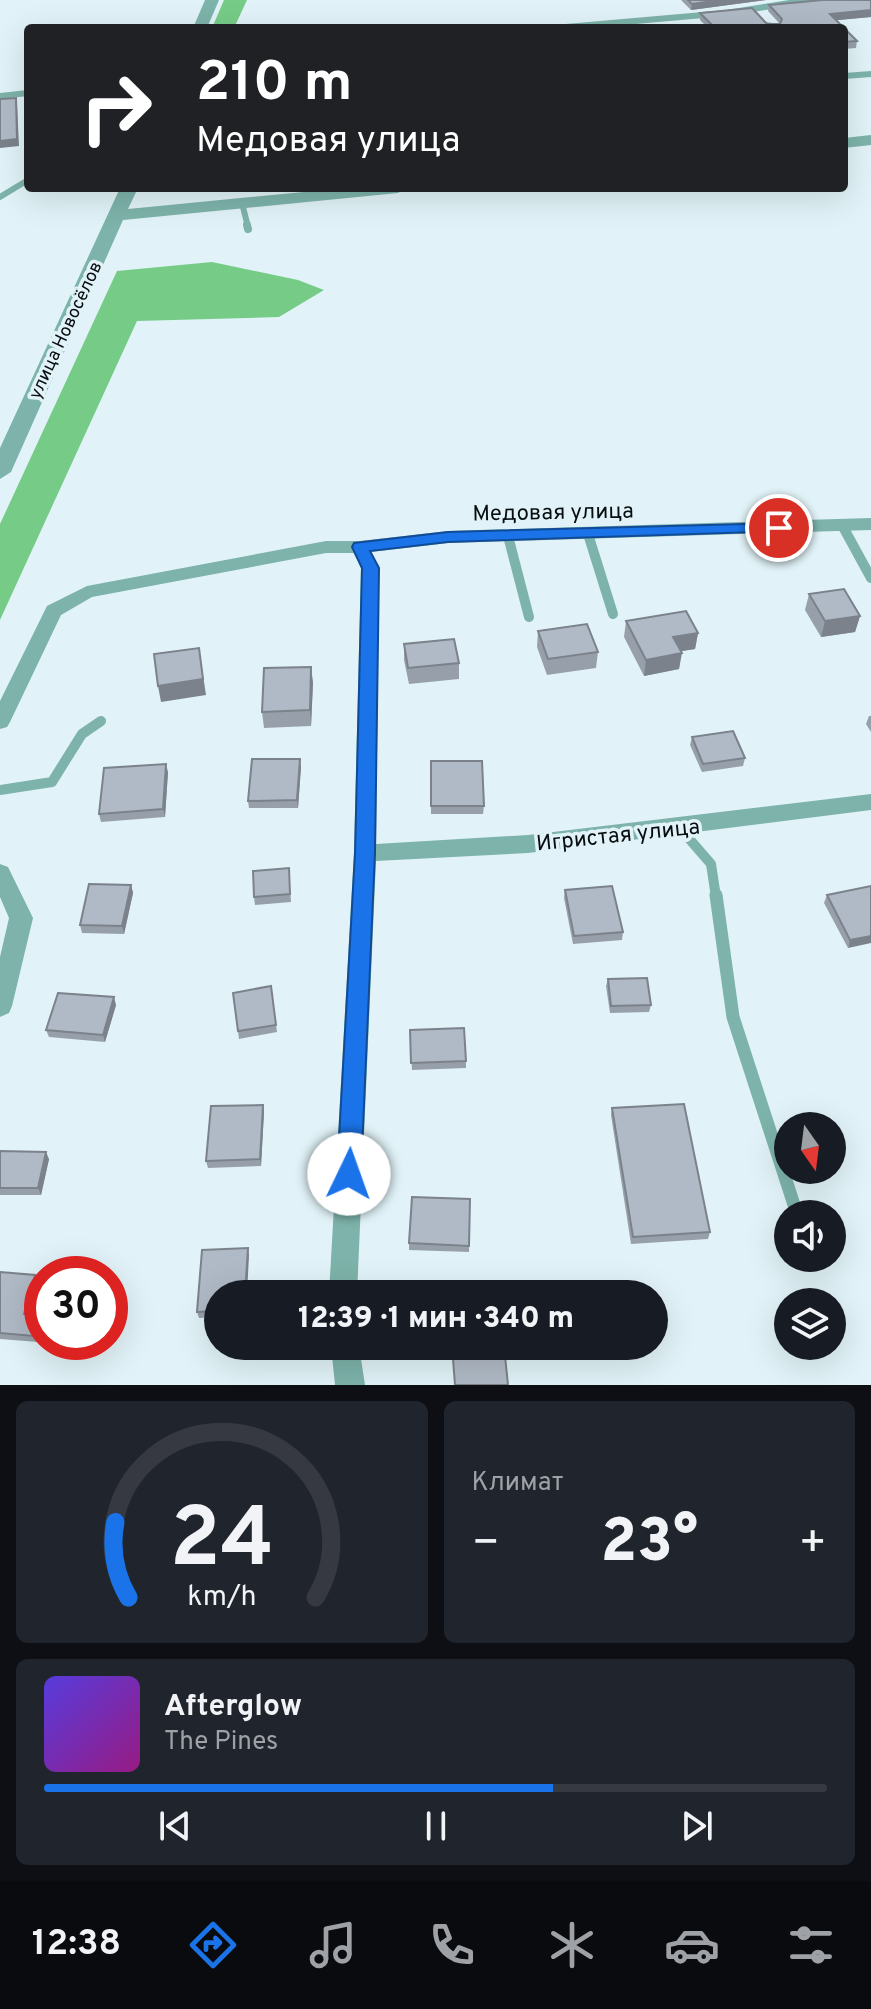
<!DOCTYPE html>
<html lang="ru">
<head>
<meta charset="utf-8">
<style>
	:root { --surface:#171b24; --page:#20242c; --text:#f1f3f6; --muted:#9ea1a6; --line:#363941; --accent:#1a73e8 }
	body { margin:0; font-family:Overpass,sans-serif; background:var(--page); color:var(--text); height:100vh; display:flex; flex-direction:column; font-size:30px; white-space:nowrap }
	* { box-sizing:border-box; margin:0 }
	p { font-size:26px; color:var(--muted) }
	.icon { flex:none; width:44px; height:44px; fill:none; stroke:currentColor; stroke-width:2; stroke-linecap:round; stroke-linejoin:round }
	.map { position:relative; height:1385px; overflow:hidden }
	.panel { display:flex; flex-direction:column; gap:16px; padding:16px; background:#0d0f14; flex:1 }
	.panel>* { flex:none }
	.banner { position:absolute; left:24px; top:24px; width:824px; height:168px; border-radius:8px; box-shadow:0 8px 32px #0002; background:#202124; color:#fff; overflow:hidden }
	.needle { width:52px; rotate:166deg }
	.tools { position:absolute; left:774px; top:1112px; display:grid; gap:16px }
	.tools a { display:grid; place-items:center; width:72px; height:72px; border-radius:50%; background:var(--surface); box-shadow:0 8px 32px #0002; font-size:40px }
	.speed { position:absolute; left:24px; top:1256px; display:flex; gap:16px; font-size:40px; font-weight:700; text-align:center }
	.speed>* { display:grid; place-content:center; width:104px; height:104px; border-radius:50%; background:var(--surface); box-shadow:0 8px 32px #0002; line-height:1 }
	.speed .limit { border:12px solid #d22; background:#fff; color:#111 }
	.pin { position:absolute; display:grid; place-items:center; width:68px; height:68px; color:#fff; margin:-34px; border:4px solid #fff; border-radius:50%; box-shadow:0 2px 8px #0007 }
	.me { position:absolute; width:88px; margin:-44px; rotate:3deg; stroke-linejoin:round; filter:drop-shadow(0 0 6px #0008) }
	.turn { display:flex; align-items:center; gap:28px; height:168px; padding:0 40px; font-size:36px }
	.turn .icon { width:104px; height:104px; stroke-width:2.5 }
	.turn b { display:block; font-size:56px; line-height:68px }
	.big { font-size:60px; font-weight:800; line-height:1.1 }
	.panel .card { flex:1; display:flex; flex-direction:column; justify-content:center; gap:12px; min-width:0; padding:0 28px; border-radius:12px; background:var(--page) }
	.panel .dial { align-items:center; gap:0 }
	.dial svg { height:208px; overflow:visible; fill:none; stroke:var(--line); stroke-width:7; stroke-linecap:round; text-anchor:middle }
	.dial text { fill:var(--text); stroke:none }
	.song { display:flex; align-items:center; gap:24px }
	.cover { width:96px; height:96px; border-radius:12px; background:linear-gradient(135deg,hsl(250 70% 55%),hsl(310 70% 35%)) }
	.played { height:8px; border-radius:4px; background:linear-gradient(90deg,var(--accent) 65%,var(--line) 65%) }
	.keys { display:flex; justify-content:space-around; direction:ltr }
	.heat { display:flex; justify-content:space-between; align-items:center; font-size:44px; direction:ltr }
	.panel .tiles { flex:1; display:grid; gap:16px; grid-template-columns:1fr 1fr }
	.card:last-child { grid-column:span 2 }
	.trip { position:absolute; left:204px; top:1280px; width:464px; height:80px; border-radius:40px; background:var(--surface); box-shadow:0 8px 32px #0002; font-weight:800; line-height:80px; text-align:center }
	.tab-bar { display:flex; height:128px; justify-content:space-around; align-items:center; background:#090b0e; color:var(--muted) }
	.tab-bar .icon { width:56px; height:56px }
	.tab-bar .current { color:var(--accent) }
	.tab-bar b { font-size:36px; color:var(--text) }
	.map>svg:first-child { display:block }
</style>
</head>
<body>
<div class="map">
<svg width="871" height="1385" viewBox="0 0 871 1385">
	<rect width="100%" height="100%" fill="#e1f3f8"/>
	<g fill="#76cc87">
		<path d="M224,0H247L234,28H212Z"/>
		<path d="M212,262L298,280L324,290L279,317L137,321L0,620V524L117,271Z"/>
	</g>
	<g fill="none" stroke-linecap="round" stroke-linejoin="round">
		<g stroke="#7db3aa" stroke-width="6">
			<path d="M0,96L28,93"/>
			<path d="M0,197L28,180"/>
			<path d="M242,203L248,227"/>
		</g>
		<path stroke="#7db3aa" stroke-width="8" d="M247,225L248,229"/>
		<g stroke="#7db3aa" stroke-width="10">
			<path d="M842,525L871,578"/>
			<path d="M588,534L613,614"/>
			<path d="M508,536L529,617"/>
			<path d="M0,790L52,782L82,734L101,721"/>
			<path d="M679,827L711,864L716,897"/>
		</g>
		<path stroke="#7db3aa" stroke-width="13" d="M716,895L733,1017L796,1211"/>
		<g fill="#7db3aa" fill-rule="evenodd">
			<path d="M789,0H831L726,16L591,28H549L554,25L726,10Z"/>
			<path d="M871,71V77L844,79V73Z"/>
			<path d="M871,518V530L448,543L371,552L379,568L376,844L528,835L871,794V810L528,853L376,861L357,1294H329L354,853L361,568L354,553H326L92,597L61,615L10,722L7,727L0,729V701L47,606L87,586L326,541H360L448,531Z"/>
			<path d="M0,864L8,867L33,918L12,1006L9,1013L0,1017V957L9,918L0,897Z"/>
			<path d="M331,1346H359L365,1385H335Z"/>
		</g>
		<g fill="#7db3aa" fill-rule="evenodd">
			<path d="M205,0H219L207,28H193Z"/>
			<path d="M871,135V145L844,148V138Z"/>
			<path d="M120,188H138L128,209L345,188H407L398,193L123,220L11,472L0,479V448Z"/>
		</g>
	</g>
	<g fill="#97a0aa">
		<path d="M681,0H766L691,10Z"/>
		<path d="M871,0V17L836,20L844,28H708L700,20V13L780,24L768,11L769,5Z"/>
		<path d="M844,28L857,41L856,48L844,49Z"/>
		<path d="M809,594L860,616L855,632L821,637L805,610Z"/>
		<path d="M626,621L698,633L695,649L681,651L679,669L644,676L624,637Z"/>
		<path d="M538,631L598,652L596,668L547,675L537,647Z"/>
		<path d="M404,644L459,663V679L409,684L404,660Z"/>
		<path d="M313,682L311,726L264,728L262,712Z"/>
		<path d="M869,716H871V732L866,724Z"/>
		<path d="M692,737L745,758L743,766L702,772L690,745Z"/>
		<path d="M431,761L484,806L483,814H431Z"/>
		<path d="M301,767L298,808H249L248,801Z"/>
		<path d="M168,772L165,817L101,822L99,814Z"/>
		<path d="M289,868L291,902L255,905L254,897Z"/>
		<path d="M131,885L133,893L124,934L82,933L80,925Z"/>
		<path d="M871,886L848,948L824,903L827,895Z"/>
		<path d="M565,890L623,932L622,940L573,944L564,898Z"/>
		<path d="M608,979L651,1005L649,1012L610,1013L606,986Z"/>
		<path d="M271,986L277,1032L239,1039L238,1031Z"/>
		<path d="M116,1005L105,1042L49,1037L46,1030Z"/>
		<path d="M410,1030L466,1061V1068L412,1070Z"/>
		<path d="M263,1105L264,1112L261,1166L208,1168L206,1161Z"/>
		<path d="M612,1108L710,1232L708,1239L631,1244L611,1115Z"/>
		<path d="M0,1151L49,1159L41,1195H0Z"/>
		<path d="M470,1199L469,1252L409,1250V1243Z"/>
		<path d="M249,1255L218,1294V1317L199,1318L197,1312Z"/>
		<path d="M0,1272L38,1281L29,1314L38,1342L0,1339Z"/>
	</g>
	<g fill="#7b828b">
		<path d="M719,0H766L691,10L692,4Z"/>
		<path d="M871,10V17L829,21L830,14Z"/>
		<path d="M16,98L17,104L19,146L0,148V141Z"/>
		<path d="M860,616L855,632L821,637L825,621Z"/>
		<path d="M698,633L695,649L670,653L673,637Z"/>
		<path d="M199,648L206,695L161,702L158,686Z"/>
		<path d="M682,653L679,669L644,676L646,660Z"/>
		<path d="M311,667L313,682L311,726L310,710Z"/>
		<path d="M300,759L301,767L298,808L297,800Z"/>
		<path d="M166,764L168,772L165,817L163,809Z"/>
		<path d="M131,885L133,893L124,934L122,926Z"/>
		<path d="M871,936V943L848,948L850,940Z"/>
		<path d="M114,997L116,1005L105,1042L103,1035Z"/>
		<path d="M263,1105L264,1112L261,1166L260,1159Z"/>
		<path d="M46,1152L49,1159L41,1195L38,1188Z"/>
		<path d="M248,1248L249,1255L247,1294H245Z"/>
		<path d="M35,1275L38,1281L28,1320L24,1314Z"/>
		<path d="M40,1316L42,1319V1327L38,1342L34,1336Z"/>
	</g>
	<g fill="#b0bac6" stroke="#7b828b" stroke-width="2">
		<path d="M688,0H719L692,4Z"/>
		<path d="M823,0H871V10L830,14L844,28H715L700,13L752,8L767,24H780L782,19L769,5Z"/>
		<path d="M844,28L857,41L844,42Z"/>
		<path d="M16,98L17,139L0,141V99Z"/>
		<path d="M844,589L860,616L825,621L809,594Z"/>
		<path d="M686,611L698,633L673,637L682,653L646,660L626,621Z"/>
		<path d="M587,624L598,652L548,659L538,631Z"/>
		<path d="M454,639L459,663L408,668L404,644Z"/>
		<path d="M199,648L203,679L158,686L154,654Z"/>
		<path d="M311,667L310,710L262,712L264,668Z"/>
		<path d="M733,731L745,758L703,764L692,737Z"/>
		<path d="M252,759H300L297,800L248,801Z"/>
		<path d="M431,761H482L484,806H431Z"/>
		<path d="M166,764L163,809L99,814L104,768Z"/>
		<path d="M289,868L290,894L254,897L253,871Z"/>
		<path d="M89,884L131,885L122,926L80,925Z"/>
		<path d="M612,886L623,932L574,936L565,890Z"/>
		<path d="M871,886V936L850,940L827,895Z"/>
		<path d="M647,978L651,1005L611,1006L608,979Z"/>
		<path d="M271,986L276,1025L238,1031L233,993Z"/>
		<path d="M58,993L114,997L103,1035L46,1030Z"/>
		<path d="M464,1028L466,1061L411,1063L410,1030Z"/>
		<path d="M684,1104L710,1232L633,1237L612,1108Z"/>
		<path d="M263,1105L260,1159L206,1161L211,1106Z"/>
		<path d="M0,1151L46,1152L38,1188H0Z"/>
		<path d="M412,1197L470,1199L469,1246L409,1243Z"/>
		<path d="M248,1248L245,1294H218V1311L197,1312L202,1250Z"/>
		<path d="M0,1272L35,1275L24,1314L40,1316L34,1336L0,1333Z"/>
		<path d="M452,1346H504L508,1385H455Z"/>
	</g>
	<path fill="#1a73e8" stroke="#114b97" stroke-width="2" d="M779,523L787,528L785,531L448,542L370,551L379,568L375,853L361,1174L357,1182L349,1185L340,1182L337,1174L355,853L362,568L352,547L354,543L448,532Z"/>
	<g text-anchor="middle" stroke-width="7" stroke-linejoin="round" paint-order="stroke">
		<g font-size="18" fill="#080e10" stroke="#e1f3f8">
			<text transform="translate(65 330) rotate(-65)" y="6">улица Новосёлов</text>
		</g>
		<g font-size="22" fill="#080e10" stroke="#e1f3f8">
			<text transform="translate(553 511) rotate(-1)" y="8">Медовая улица</text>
			<text transform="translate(618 834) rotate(-6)" y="8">Игристая улица</text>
		</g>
	</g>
</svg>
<div class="tools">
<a><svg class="needle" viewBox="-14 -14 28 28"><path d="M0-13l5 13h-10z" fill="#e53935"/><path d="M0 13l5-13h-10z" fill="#9ea1a6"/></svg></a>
<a><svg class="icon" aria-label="sound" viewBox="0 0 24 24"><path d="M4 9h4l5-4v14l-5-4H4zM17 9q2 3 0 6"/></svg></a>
<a><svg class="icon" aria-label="layers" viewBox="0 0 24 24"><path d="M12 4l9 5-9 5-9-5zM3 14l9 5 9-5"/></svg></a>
</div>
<div class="speed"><div class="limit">30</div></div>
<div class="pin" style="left:779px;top:528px;background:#d93025"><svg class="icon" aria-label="arrive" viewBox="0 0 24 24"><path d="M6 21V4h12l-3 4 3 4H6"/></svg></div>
<svg class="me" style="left:349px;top:1174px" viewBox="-20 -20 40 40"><circle r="19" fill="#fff"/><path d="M0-13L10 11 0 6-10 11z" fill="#1a73e8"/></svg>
<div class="trip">12:39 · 1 мин · 340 m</div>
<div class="banner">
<div class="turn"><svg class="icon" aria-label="right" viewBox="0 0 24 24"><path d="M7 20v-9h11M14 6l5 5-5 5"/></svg><div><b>210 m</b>Медовая улица</div></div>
</div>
</div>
<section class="panel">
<div class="tiles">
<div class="card dial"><svg viewBox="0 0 100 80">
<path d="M14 69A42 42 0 1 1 86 69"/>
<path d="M14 69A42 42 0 0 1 9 40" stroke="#1a73e8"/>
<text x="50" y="56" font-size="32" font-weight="700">24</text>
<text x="50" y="72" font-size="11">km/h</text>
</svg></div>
<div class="card"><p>Климат</p>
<div class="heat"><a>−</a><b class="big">23°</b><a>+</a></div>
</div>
<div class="card">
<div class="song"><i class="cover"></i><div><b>Afterglow</b><p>The Pines</p></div></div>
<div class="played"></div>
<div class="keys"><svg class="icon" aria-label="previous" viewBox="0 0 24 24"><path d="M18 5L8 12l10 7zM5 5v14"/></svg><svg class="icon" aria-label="pause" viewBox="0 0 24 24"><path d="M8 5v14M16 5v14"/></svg><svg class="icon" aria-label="next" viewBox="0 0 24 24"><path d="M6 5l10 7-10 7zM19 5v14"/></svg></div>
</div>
</div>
</section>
<nav class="tab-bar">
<b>12:38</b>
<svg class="icon current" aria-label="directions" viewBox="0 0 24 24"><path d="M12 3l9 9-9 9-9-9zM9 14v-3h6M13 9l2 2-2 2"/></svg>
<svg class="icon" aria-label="music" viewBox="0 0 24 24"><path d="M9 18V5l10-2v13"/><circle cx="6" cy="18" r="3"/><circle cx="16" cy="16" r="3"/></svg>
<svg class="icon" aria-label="phone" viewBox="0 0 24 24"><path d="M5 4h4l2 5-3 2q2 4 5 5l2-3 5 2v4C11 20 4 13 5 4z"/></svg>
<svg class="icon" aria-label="climate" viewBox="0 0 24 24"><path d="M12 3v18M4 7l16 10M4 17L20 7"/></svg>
<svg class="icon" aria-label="car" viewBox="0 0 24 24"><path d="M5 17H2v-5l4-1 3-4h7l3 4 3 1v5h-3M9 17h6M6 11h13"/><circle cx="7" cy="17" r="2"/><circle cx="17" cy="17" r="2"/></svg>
<svg class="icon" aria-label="filters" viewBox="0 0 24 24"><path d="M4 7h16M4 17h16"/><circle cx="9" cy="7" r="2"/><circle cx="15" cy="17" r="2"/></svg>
</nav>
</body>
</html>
